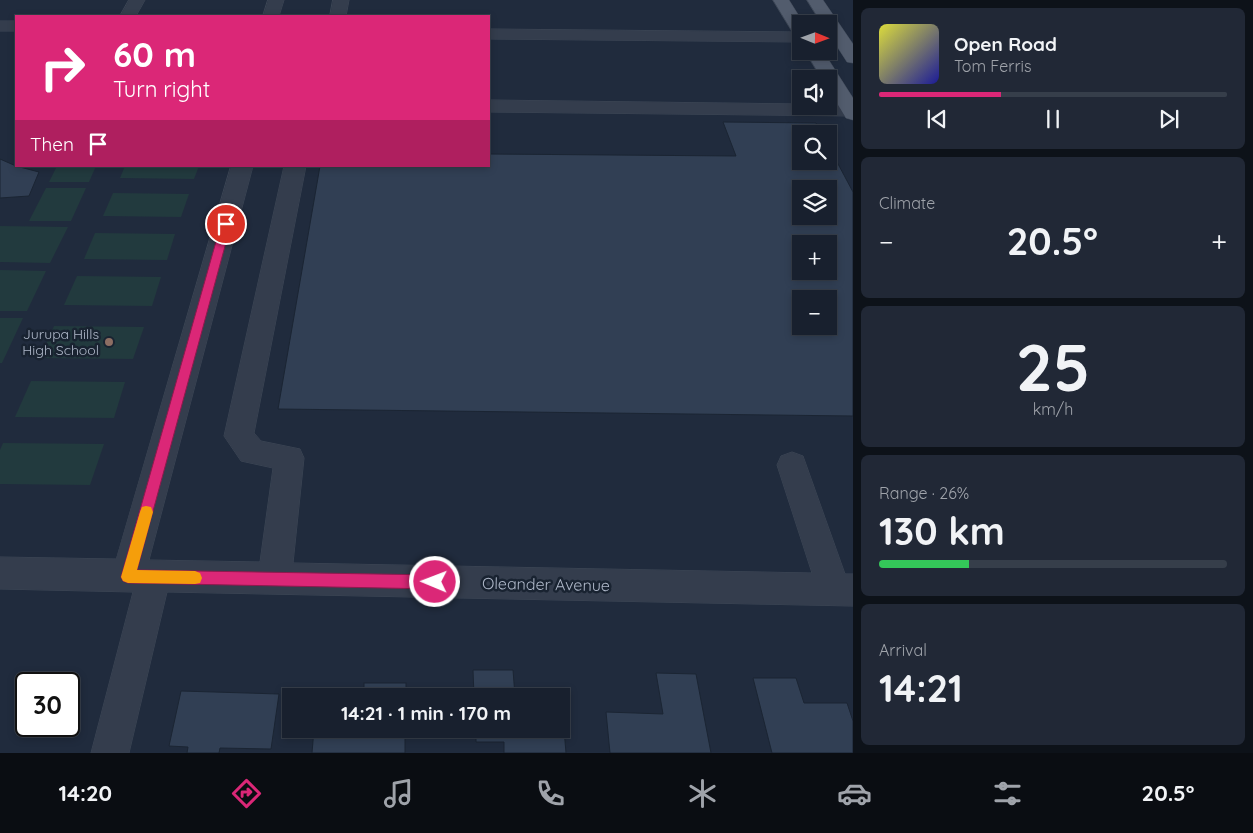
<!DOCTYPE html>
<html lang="en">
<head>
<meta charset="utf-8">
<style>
	:root { --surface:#18202e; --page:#212836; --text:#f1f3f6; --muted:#9fa3aa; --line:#363e4a; --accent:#db2777 }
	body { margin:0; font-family:Quicksand,sans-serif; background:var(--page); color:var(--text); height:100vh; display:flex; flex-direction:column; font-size:19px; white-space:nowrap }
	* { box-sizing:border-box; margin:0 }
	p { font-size:16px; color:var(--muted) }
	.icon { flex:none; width:28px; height:28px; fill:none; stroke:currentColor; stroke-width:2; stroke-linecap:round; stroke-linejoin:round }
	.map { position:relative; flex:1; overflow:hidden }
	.sheet { display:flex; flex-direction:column; gap:8px; padding:8px; background:#0d1219; width:400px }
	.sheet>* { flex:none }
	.hud { position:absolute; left:15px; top:15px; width:475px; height:152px; border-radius:0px; box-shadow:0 2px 8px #0003,0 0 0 1px var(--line); background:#db2777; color:#fff; overflow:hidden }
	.needle { width:32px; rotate:91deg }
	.fabs { position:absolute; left:792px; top:15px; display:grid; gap:10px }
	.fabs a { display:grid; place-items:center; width:45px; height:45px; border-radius:0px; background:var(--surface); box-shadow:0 2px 8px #0003,0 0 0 1px var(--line); font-size:25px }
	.speed { position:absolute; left:15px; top:672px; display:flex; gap:10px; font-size:25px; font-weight:700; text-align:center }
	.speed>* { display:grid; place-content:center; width:65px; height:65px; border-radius:50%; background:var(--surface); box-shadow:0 2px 8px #0003,0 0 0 1px var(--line); line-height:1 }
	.speed .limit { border:2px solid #111; border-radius:8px; background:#fff; color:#111 }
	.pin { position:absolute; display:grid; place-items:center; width:42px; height:42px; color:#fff; margin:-21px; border:2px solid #fff; border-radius:50%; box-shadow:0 1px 5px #0007 }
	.me { position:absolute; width:55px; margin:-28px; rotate:271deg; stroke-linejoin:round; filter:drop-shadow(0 0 4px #0008) }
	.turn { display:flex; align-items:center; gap:18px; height:105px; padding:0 15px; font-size:22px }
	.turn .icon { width:65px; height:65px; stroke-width:2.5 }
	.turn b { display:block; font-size:35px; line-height:42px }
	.then { display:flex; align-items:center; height:48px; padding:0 15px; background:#0003; gap:10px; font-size:19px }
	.big { font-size:38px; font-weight:700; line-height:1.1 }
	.sheet .tile { flex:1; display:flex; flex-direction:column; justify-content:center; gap:8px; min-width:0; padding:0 18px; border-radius:8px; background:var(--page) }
	.sheet .dial { align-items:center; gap:0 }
	.dial b { font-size:65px; line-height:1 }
	.song { display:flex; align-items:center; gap:15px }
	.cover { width:60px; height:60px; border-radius:8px; background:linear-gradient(135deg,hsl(60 70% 55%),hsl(240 70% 35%)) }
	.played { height:5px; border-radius:2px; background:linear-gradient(90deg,var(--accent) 35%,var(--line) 35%) }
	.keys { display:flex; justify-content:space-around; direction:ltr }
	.heat { display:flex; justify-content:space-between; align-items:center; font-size:28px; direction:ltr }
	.charge { height:8px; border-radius:4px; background:linear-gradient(90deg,#34c759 26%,var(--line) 0) }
	.trip { position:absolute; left:282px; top:688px; width:288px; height:50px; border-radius:0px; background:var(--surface); box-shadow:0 2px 8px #0003,0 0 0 1px var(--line); font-weight:700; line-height:50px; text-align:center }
	.dock { display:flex; height:80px; justify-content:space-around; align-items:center; background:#0a0d12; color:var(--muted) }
	.dock .icon { width:35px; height:35px }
	.dock .active { color:var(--accent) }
	.dock b { font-size:22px; color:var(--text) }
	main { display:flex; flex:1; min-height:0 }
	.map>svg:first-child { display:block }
</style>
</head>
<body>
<main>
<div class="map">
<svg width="853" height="753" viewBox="0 0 853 753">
	<rect width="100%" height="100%" fill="#202b3d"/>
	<g fill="#223a3e">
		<path d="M57,166H96L89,182H49Z"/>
		<path d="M125,166H199L194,179L120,178Z"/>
		<path d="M46,188H86L71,221H29Z"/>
		<path d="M113,193L189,194L181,217L103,216Z"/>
		<path d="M0,226L67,227H68L50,263L0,262Z"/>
		<path d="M95,233L175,234L167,260L84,259Z"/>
		<path d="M0,270L46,271L27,311H0Z"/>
		<path d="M77,276L161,277L152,306L64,305Z"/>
		<path d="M0,318H23L2,363H0Z"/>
		<path d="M54,326L144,327L133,359L40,358Z"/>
		<path d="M31,381L125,382L114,418L15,417Z"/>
		<path d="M3,443L104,444L90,485L0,484V450Z"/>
	</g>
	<g fill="#313f54" stroke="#1b2533" fill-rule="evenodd">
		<path d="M723,122L816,123L822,134H801V161H829V147L853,192V416L278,409L320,166H489V154L736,156ZM801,189H829V216H801ZM801,244H829V271H801ZM801,299H829V326H801Z"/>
		<path d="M0,159L16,166L39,172L29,196L0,198Z"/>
		<path d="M473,670H513L515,696H474Z"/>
		<path d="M656,673L696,674L711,753H610L606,712L663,714Z"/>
		<path d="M753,678H796L804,703H847L853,721V753H772Z"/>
		<rect x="364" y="683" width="42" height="13"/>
		<path d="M181,691L279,694L271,749L220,748L219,753H187L188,747L169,746Z"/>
		<path d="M314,729H405V753H312Z"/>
		<path d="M476,729H564L566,753H504V742H476Z"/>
	</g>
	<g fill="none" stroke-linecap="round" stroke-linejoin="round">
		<defs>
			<g id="minor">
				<path d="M129,0H145L136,16H120Z"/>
				<path d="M268,0H284L279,16H263Z"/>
				<path d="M333,0H349L346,16H330Z"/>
				<rect x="0" y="21" width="16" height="10"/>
				<path d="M489,29L801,32V42L489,39Z"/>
				<path d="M489,100L801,104V106L851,105L853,106V116L489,112Z"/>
				<path d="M231,166H253L149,560L260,562L273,468L241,461L224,436L284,166H306L254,433L261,441L300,449L304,458L293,563L812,573L777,465L781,456L792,452L803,456L845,574H853V606L167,592L129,753H91L133,592L0,589V557L116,559Z"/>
			</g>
			<g id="major">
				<path d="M773,0H789L804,24H801V37L795,36Z"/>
				<path d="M807,0H823L853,44V63L847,62L829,34V24H822Z"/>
				<path d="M805,51H823L853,98V120L846,118L829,90V79H822Z"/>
			</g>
		</defs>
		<use href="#minor" stroke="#3d4756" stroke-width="1"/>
		<use href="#major" stroke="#3d4756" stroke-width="1"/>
		<use href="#minor" fill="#343d4d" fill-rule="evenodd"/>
		<use href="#major" fill="#525c6d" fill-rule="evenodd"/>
	</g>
	<path fill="#db2777" stroke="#8e194d" d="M226,220L231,224L137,570L435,575L440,577L442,582L440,587L435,589L128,583L123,581L121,577L221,224Z"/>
	<path fill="#f59e0b" d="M146,506L151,507L153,512L137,570L195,571L200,573L202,578L200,583L195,584L128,583L123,581L121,577L140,512L142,507Z"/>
	<circle fill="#8d6e63" stroke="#192331" stroke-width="2" cx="109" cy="342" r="5"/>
	<g text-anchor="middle" stroke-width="5" stroke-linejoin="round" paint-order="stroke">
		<g font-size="14" fill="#afb8c9" stroke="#192331" text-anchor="end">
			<text x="99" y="339">Jurupa Hills<tspan x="99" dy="16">High School</tspan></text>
		</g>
		<g font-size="16" fill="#afb8c9" stroke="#192331">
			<text transform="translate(546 584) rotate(1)" y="6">Oleander Avenue</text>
		</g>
	</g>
</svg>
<div class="fabs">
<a><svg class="needle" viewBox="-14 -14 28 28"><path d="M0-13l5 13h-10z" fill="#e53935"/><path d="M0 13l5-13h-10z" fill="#9fa3aa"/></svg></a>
<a><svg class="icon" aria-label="sound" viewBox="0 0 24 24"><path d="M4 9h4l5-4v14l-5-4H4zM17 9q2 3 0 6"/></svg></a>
<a><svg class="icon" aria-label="search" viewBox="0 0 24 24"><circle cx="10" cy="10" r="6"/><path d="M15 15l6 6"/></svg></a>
<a><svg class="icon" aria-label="layers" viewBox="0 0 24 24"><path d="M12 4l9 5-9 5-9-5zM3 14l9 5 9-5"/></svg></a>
<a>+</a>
<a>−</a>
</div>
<div class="speed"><div class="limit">30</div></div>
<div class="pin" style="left:226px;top:224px;background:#d93025"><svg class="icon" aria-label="arrive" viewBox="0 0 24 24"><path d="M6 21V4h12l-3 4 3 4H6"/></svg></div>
<svg class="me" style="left:435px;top:582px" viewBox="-20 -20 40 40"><circle r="17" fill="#db2777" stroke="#fff" stroke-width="3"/><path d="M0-11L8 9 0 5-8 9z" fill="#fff"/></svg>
<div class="trip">14:21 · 1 min · 170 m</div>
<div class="hud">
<div class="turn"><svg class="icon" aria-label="right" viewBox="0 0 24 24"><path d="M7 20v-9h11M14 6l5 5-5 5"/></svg><div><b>60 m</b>Turn right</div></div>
<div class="then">Then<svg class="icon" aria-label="arrive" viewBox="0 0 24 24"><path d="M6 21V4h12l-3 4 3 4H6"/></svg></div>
</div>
</div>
<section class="sheet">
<div class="tile">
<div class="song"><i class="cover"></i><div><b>Open Road</b><p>Tom Ferris</p></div></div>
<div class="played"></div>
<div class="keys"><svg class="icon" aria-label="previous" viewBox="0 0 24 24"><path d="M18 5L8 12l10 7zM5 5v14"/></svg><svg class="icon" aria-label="pause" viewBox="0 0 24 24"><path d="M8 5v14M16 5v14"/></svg><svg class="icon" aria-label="next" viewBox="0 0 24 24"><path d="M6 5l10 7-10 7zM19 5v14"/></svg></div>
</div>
<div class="tile"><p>Climate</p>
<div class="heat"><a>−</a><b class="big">20.5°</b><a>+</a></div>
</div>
<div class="tile dial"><b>25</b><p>km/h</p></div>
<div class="tile"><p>Range · 26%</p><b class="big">130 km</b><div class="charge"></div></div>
<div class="tile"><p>Arrival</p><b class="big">14:21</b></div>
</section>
</main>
<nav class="dock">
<b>14:20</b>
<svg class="icon active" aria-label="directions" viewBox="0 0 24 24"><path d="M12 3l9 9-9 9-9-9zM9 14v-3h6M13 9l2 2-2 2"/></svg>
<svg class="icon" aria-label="music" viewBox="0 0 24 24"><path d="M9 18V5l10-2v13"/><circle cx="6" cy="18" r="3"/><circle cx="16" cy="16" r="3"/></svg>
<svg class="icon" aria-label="phone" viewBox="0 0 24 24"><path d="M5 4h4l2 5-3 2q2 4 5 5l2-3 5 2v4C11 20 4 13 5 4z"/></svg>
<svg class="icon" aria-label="climate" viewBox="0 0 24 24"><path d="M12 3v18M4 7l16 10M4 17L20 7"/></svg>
<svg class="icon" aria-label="car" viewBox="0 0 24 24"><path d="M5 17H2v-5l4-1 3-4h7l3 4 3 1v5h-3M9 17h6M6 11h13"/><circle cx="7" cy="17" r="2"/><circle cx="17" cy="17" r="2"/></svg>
<svg class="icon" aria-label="filters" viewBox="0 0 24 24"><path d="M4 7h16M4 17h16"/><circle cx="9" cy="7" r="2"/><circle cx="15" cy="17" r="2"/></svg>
<b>20.5°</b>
</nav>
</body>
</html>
